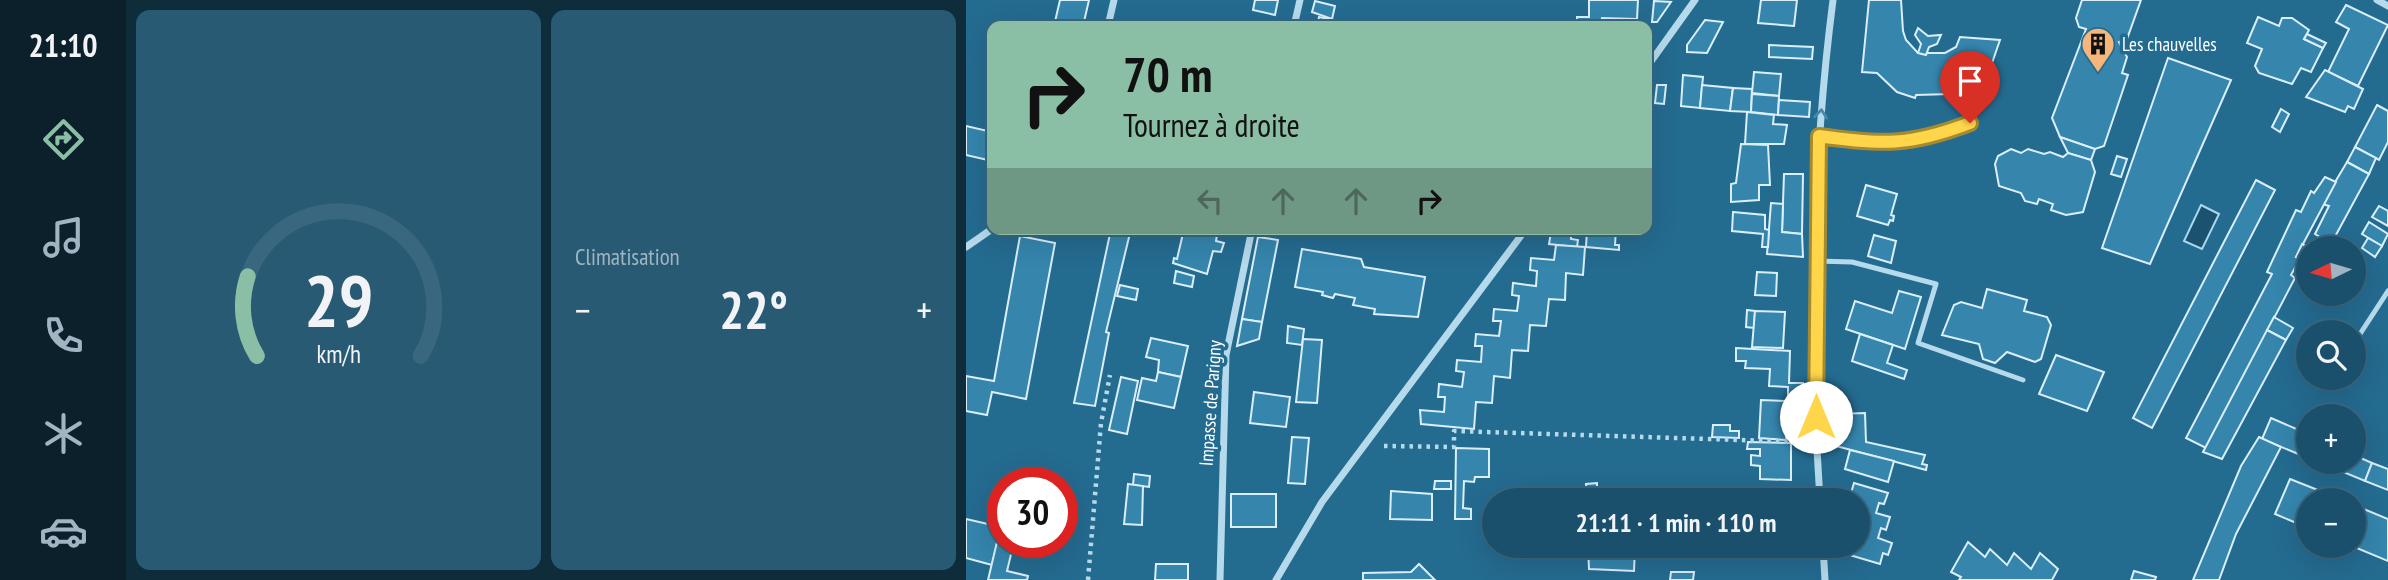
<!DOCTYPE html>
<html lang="fr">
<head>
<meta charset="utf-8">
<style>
	:root { --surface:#1b506c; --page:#285a74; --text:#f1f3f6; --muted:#a0b5c2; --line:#39677f; --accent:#8abfa5 }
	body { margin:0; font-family:"PT Sans Narrow",sans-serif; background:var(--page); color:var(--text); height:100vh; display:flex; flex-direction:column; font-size:26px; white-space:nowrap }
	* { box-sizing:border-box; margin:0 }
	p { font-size:23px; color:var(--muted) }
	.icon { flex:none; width:38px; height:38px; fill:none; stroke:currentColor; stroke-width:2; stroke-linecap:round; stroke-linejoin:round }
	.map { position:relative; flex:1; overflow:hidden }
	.details { display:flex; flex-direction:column; gap:10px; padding:10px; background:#0f2c3b; width:840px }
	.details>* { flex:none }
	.hud { position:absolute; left:21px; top:21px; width:665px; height:214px; border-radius:14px; box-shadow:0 7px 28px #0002,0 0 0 2px var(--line); background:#8abfa5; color:#111; overflow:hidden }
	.needle { width:46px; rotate:265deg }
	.tools { position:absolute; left:1330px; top:236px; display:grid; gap:14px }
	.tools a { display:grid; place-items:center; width:70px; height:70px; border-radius:50%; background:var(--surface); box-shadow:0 7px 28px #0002,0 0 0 2px var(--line); font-size:35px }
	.speed { position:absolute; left:21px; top:467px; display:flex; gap:14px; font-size:35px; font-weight:700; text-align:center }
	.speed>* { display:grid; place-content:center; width:91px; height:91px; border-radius:50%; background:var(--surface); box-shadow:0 7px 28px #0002,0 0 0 2px var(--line); line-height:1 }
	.speed .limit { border:10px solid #d22; background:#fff; color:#111 }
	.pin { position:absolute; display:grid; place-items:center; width:60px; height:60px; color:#fff; margin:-72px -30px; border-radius:50% 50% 50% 0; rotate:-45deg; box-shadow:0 0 7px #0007 }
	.pin .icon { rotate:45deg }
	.me { position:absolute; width:77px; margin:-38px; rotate:0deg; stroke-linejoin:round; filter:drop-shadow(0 0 5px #0008) }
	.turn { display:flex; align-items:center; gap:24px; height:147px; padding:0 21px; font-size:32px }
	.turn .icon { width:91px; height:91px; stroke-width:2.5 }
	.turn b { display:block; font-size:49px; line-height:60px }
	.lanes { display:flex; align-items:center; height:66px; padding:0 21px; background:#0003; justify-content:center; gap:35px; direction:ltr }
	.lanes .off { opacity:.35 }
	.big { font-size:52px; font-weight:700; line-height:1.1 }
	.details .tile { flex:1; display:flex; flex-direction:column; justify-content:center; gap:10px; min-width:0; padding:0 24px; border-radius:14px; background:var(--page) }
	.details .dial { align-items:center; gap:0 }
	.dial svg { height:182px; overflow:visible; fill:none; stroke:var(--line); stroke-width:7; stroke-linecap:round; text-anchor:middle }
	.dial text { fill:var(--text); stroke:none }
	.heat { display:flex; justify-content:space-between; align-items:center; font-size:38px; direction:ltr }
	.details .tiles { flex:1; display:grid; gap:10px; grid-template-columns:repeat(2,1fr) }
	.trip { position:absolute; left:516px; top:488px; width:388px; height:70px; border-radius:35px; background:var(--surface); box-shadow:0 7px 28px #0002,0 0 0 2px var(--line); font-weight:700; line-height:70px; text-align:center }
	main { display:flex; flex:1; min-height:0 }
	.menu { display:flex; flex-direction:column; width:126px; justify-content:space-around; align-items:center; background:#0b202b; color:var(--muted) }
	.menu .icon { width:49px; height:49px }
	.menu .on { color:var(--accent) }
	.menu b { font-size:32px; color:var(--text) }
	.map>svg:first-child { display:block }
</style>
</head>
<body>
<main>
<nav class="menu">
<b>21:10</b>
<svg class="icon on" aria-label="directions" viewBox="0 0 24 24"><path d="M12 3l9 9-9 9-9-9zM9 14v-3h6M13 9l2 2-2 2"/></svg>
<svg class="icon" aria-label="music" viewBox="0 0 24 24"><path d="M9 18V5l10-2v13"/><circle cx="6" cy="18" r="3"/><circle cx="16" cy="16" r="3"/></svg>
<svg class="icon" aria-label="phone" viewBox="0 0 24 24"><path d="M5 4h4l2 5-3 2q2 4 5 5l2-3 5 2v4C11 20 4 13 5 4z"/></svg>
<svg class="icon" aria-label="climate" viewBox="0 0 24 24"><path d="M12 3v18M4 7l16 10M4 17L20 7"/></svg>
<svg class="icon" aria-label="car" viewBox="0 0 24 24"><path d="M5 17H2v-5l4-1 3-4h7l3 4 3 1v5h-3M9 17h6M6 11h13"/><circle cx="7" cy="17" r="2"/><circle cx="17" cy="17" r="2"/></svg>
</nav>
<section class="details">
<div class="tiles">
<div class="tile dial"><svg viewBox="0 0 100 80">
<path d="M14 69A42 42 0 1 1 86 69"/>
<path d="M14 69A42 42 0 0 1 10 34" stroke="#8abfa5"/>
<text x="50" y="56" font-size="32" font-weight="700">29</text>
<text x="50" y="72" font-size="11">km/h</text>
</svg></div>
<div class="tile"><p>Climatisation</p>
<div class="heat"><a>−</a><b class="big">22°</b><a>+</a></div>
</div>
</div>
</section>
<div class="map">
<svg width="1422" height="580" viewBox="0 0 1422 580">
	<rect width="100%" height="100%" fill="#246b90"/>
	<path fill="#1a5270" stroke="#aad8ed" stroke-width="2" d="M1235,205L1253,214L1236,249L1218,241Z"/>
	<g fill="#3585ad" stroke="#daeff9" stroke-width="2">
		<path d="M94,0H123L117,26H88Z"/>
		<path d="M289,0H312L309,15L287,10Z"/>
		<path d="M623,0H672L671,19L636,18L635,26H611V17H623Z"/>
		<path d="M795,0H831L828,26L792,23Z"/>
		<path d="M903,0H935L937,31L940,40L952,53H979L990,47L994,37L1034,40L1025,66L1005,84L985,94L950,95L949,98L931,92L911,73L896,72Z"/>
		<path d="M1116,0H1175L1161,39L1153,42L1161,57L1156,73L1162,75L1138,146L1129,149L1094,137L1086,118L1120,29L1113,27L1110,18Z"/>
		<path d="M349,1L369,6L366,19L346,12Z"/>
		<path d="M688,1L705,2L691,22H686Z"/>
		<path d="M1380,5L1422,25L1392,86L1362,72L1383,29L1370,22Z"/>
		<path d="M353,17L384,23V26H351Z"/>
		<path d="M1292,17L1313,26L1316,18H1326L1343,30L1338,39L1357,48L1345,72L1335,68L1326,84L1293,73L1289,66L1296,49L1281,43Z"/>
		<path d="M739,20L757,22L741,53L721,52V45Z"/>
		<path d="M952,28L962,36L975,35L971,44L963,47L960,55L952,53L955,44L949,35Z"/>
		<path d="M1341,34L1360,43L1357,48L1338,39Z"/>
		<path d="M803,45L847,47L846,59L803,57Z"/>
		<path d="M1202,58L1265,80L1184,264L1136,248Z"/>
		<path d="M1359,70L1397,89L1388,109L1382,106L1379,112L1340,97Z"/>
		<path d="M788,72L815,74L813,96L786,93Z"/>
		<path d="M717,75L737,77L734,108L715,106Z"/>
		<path d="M691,85H700L698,104L689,103Z"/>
		<path d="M736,85L767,88L764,111L734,108Z"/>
		<path d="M767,88L786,89L785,112L764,111Z"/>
		<path d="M786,94L813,96L812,115L785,112Z"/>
		<path d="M813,100L844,102L843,117L812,115Z"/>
		<path d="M1411,105L1422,111V142L1413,160L1389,147Z"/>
		<path d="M1315,109L1323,114L1314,132L1306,127Z"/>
		<path d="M781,112L808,115L807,124L821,125L818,144H779Z"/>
		<path d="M0,126L26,132V161L0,155Z"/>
		<path d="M1094,137L1129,149L1125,160L1102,153Z"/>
		<path d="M775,144L802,145L804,185H793V200L765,202V184L770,183Z"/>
		<path d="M1389,147L1410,158L1403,174L1381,162Z"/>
		<path d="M1045,149L1055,153L1062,149L1078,154L1084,152L1097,157L1102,153L1125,160L1129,172L1117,212L1100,215L1085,210L1087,204L1073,199L1071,204L1059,201L1055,193L1033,186L1029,164L1032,156Z"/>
		<path d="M1151,156L1161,159L1155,177L1145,174Z"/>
		<path d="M1381,162L1403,174L1365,244L1349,234L1363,206L1356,204Z"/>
		<path d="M818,174H837L836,234L816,232Z"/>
		<path d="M1359,177L1370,182L1330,257L1334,259L1325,275L1329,278L1240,448L1220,438L1306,274L1301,272L1330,210L1335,212L1345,191L1348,193Z"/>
		<path d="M1290,180L1309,190L1186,428L1167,418Z"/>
		<path d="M900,185L931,194L925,215L928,216L927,221L924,220L922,225L891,216Z"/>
		<path d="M805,203L817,204L816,232L836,234L837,257L801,254Z"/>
		<path d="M1413,206L1422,211V226L1406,217Z"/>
		<path d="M767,212L799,215V229L803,230L802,247H796L797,234L766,231Z"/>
		<path d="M1403,222L1422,234L1416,246L1396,234Z"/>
		<path d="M145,229H165L140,332L143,333L129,406L108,403Z"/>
		<path d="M218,229H252L250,241L258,243L255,252L247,251L241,274L207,263L208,258L211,259Z"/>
		<path d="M621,229H650L649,245H653V250L620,247Z"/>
		<path d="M585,232L605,233V239L612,240L611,247L583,244Z"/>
		<path d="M908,235L930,241L925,263L902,256Z"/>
		<path d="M54,236L89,243L60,399L26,392L21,415L0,411V376L28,381Z"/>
		<path d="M292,237L312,240L296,322L276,319Z"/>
		<path d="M1402,238L1416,246L1409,257L1396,248Z"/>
		<path d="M1336,244L1344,248L1342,274L1335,271L1340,262L1330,257Z"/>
		<path d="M590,245L619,247L617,275L600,273L599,300L583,299L580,326L564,325L562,351L546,350L544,378L528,376L526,403L510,402L508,429L455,424L454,410L478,412L479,397H472L473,384L496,387L498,372L490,371L491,360L515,362L516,346H509L510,334L533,336L535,321H527L528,309L551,311L553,296L546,295L547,283L570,286L571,271L564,270L565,258L588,260Z"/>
		<path d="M336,249L395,259L398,267L459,277L452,317L408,314L409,309L387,305L389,298L369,294L367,298L356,295L357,292L329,287Z"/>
		<path d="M210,271L228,276L226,287L208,283Z"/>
		<path d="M791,272L811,273L810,296L789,295Z"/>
		<path d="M154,285L172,289L170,300L151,296Z"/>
		<path d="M1021,289L1061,300L1058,311L1081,317L1085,325L1075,359L1069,362L1041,352L1029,363L1017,359L1013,344L976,335L988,305L995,302L1016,308Z"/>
		<path d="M933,291L955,297L939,349L880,329L889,301L926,313Z"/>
		<path d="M781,310L789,311L788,328L780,327Z"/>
		<path d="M789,311L819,312L817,348L786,347Z"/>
		<path d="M1308,317L1327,328L1320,340L1301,330Z"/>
		<path d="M276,319L296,322L293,339L271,346Z"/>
		<path d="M322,326L338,329L336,345L321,343Z"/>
		<path d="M1301,330L1320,340L1256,459L1237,452Z"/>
		<path d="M894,334L927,345L921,363L941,370L938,379L886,361Z"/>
		<path d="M185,338L222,346L215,377L192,372L193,360L180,357Z"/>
		<path d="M337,339L356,340L351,403L330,402Z"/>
		<path d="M770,348L824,351L823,383H837V395H822V387L803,386L804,369L779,368L780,361H770Z"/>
		<path d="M1090,355L1138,372L1121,411L1073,394Z"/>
		<path d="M192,372L215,377L208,408L171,400L176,378L190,381Z"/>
		<path d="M155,377L172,381L161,434L143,430Z"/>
		<path d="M288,392L324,397L320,427L284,423Z"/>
		<path d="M822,394L837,395V406H822L820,440L793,438L795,400L822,401Z"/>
		<path d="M899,413L900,442L959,455L956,464L961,465L960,470L870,446L869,414Z"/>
		<path d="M1305,418L1342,434V458L1296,439Z"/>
		<path d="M747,425H764V431H773V438L746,437Z"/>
		<path d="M326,437L343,438L339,484L322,483Z"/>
		<path d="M1293,437L1315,447L1270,534L1253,580H1227L1275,466Z"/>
		<path d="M782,442L825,443V480L794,479V466L785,465V455L794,456V449H781Z"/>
		<path d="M490,448L523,449V477H509L508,482L498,481L497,508L505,509V519H489Z"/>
		<path d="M884,450L928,461L922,482L879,469Z"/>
		<path d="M1388,455L1406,463L1399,481L1353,462H1388Z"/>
		<path d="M1406,463L1422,469V490L1399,481Z"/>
		<path d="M168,474L184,476L183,487L167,485Z"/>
		<path d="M1324,479L1377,500H1342V528L1309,514Z"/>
		<path d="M469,481H485V489H468Z"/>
		<path d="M631,483V500H621L620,484Z"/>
		<path d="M888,483L922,493L918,504L913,503L910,513L924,517L920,530L915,528L912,538L926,543L922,555L917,553L914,564L877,553L879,546H892V500H873L876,490L885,493Z"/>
		<path d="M162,484L177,486L176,525L158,524Z"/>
		<path d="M787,489L823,490L822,500H787Z"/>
		<path d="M425,491L466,494V520L424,519Z"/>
		<rect x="265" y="494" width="45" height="33"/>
		<path d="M1388,505L1422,519V561L1386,546Z"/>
		<path d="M0,519L35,527L26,565L0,558Z"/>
		<path d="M31,542L47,546L41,571L62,576L61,580H22Z"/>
		<path d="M1002,542L1019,557L1024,549L1041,565L1048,553L1065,569L1074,553L1092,569L1086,580H993L995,577L985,572Z"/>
		<path d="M622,546L669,547L668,571L623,569Z"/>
		<path d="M703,546H815V548Z"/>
		<path d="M190,564H222V580H189Z"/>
		<path d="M453,564L469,580H397V573L445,572Z"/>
		<path d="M1168,571L1190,577L1189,580H1165Z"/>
		<path d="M705,572H728L727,580H704Z"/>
	</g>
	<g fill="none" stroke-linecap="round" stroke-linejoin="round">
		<g stroke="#b5daec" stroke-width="4.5" stroke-dasharray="3.5 5" stroke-linecap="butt">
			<path d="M418,446L488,447V431L838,442"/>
			<path d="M122,580L135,423L144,375"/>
		</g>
		<g stroke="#b5daec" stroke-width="5">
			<path d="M853,136C915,145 945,146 1004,123"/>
			<path d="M850,261L886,262L970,284L952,343L1057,380"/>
			<path d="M1394,334L1422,291"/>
		</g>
		<g stroke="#b5daec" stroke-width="7">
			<path d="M1411,0L1422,6"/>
			<path d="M142,26L148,0"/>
			<path d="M328,26L334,0"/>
			<path d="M681,67L729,0"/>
			<path d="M0,247L26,229"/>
			<path d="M854,500C843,337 846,162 867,0"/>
			<path d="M857,546L859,580"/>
			<path d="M254,580L260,355L286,229"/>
			<path d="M310,580L356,502L560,229"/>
		</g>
	</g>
	<defs><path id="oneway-chevron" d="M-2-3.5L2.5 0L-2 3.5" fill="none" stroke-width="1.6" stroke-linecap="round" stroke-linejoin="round" transform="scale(1.75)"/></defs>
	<use stroke="#4887a7" href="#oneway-chevron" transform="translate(855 114) rotate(-85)"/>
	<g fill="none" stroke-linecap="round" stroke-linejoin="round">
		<defs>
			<path id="route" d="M850,417L853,136C915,145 944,146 1004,123"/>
		</defs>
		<use href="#route" stroke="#a68a30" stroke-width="18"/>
		<use href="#route" stroke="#ffd54a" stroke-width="12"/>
	</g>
	<defs>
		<symbol id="building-pin" viewBox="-11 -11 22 30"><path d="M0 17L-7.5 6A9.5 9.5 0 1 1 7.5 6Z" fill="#f6b679" stroke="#246b90"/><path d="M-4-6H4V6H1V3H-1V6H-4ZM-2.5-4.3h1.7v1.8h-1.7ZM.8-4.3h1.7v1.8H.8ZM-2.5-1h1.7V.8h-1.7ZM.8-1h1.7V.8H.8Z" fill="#111"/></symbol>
	</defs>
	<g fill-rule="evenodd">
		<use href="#building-pin" x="1113" y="25" width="38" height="52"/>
	</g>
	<g text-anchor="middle" stroke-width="7" stroke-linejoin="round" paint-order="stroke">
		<g font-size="19" fill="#fff" stroke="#246b90" text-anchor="start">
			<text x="1156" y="51">Les chauvelles</text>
		</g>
		<g font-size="19" fill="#fff" stroke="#246b90">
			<text transform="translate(244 403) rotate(-86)" y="7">Impasse de Parigny</text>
		</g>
	</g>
</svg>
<div class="tools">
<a><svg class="needle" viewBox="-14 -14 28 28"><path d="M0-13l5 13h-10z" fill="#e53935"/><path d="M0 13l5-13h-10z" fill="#a0b5c2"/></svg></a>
<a><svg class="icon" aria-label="search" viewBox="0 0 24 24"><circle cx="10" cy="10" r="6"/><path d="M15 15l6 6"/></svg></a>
<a>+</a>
<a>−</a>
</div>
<div class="speed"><div class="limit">30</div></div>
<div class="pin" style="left:1004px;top:123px;background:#d93025"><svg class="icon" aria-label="arrive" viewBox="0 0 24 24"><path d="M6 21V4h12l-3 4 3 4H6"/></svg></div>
<svg class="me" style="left:850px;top:417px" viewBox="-20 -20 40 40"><circle r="19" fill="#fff"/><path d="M0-13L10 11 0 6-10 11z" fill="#ffd54a"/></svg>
<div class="trip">21:11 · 1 min · 110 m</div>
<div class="hud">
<div class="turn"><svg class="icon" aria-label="right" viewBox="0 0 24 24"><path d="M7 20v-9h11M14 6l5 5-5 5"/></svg><div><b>70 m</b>Tournez à droite</div></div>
<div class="lanes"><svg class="icon off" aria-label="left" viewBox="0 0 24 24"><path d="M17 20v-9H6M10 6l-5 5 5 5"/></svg><svg class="icon off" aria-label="ahead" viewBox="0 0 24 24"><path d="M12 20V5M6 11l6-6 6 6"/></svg><svg class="icon off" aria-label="ahead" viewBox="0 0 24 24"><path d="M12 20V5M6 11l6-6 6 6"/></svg><svg class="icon" aria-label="right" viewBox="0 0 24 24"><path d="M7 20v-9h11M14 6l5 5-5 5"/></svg></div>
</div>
</div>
</main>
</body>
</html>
